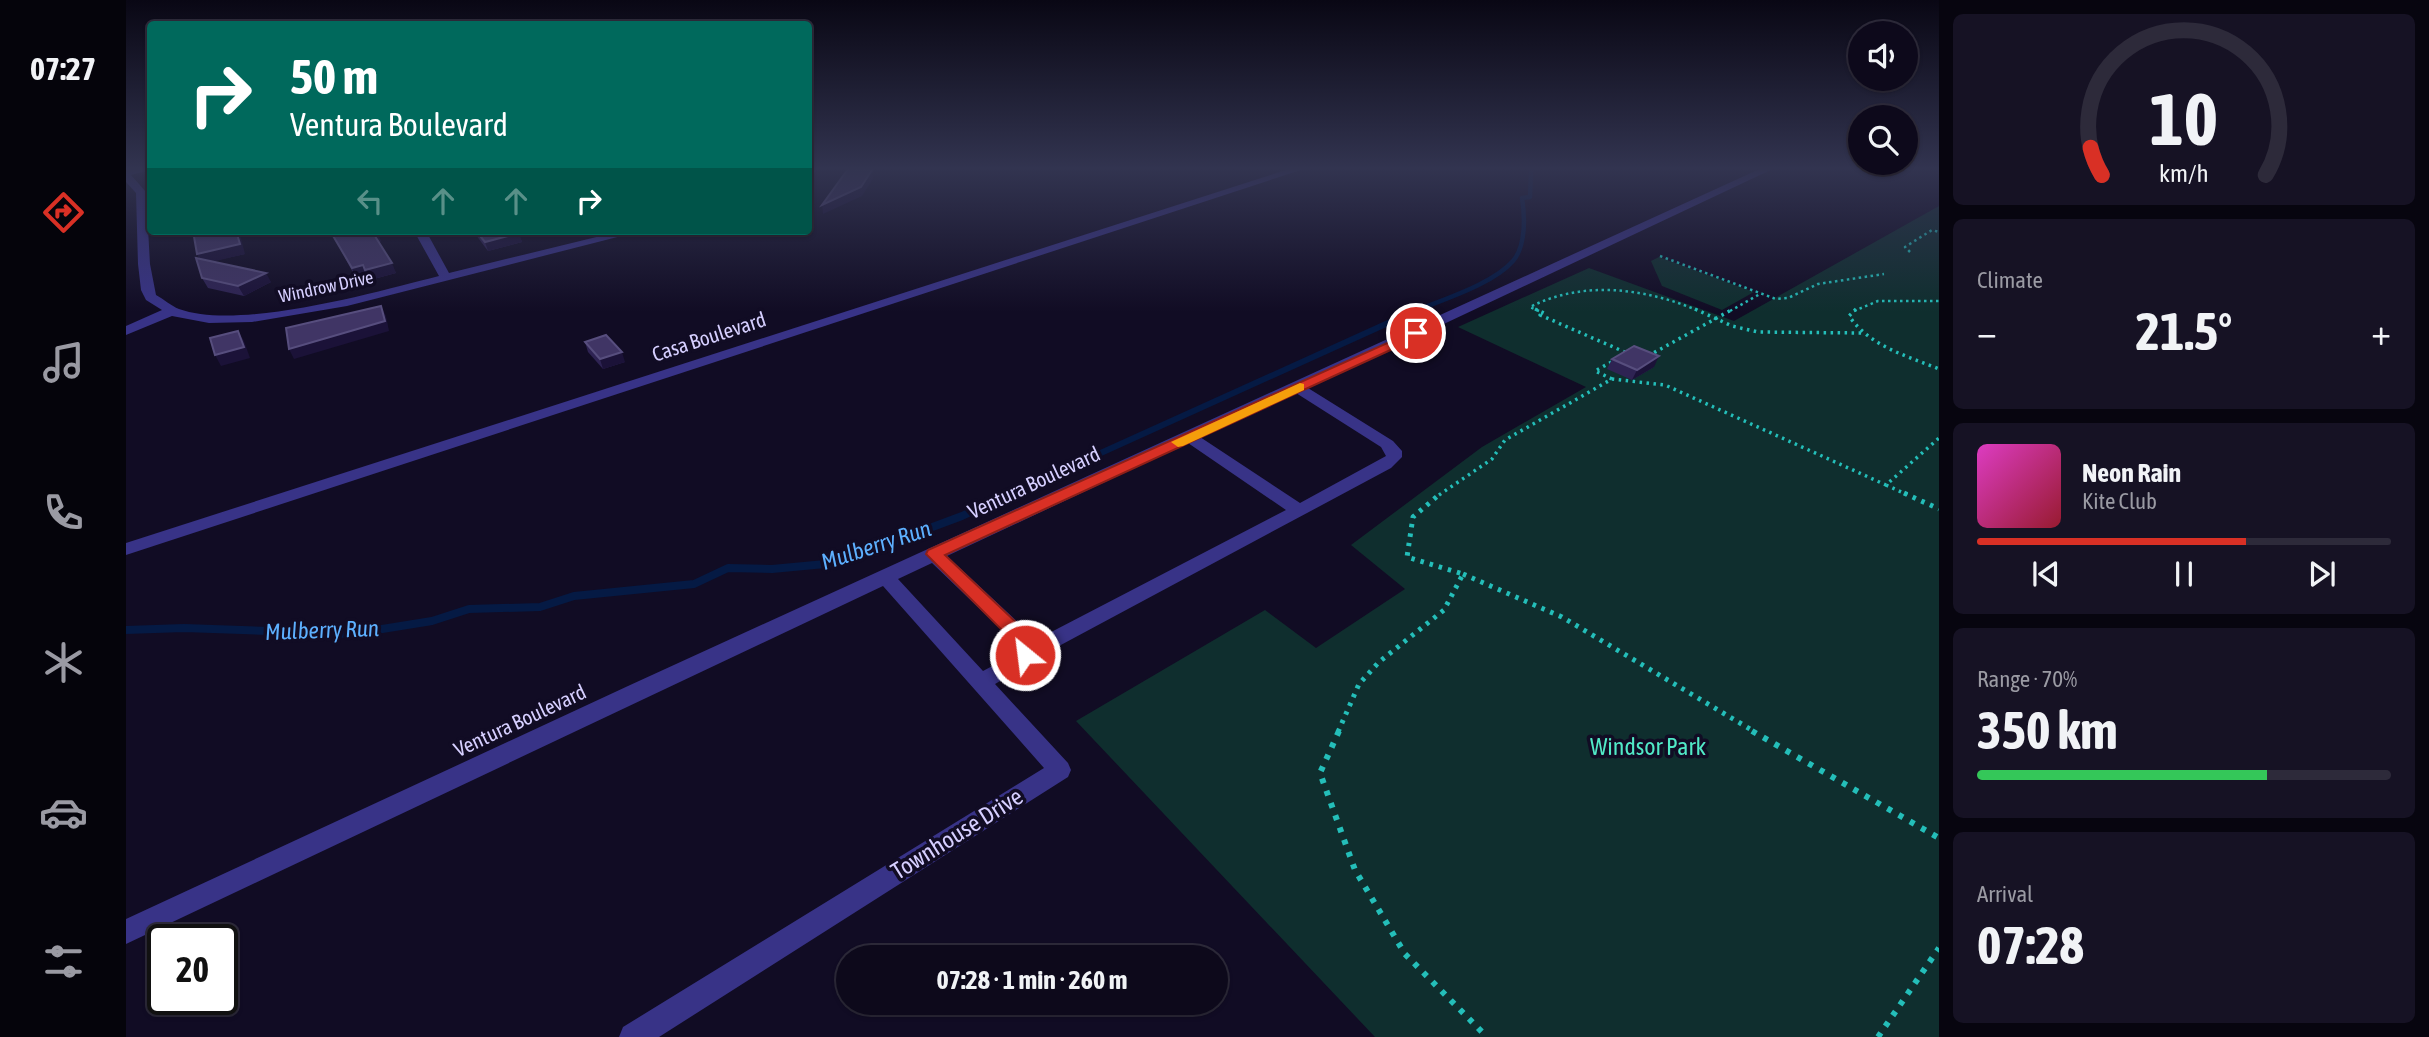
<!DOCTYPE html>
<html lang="en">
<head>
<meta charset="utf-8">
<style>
	:root { --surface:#0d091b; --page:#161224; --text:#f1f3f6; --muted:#9a9aa3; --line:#2d2a3a; --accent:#d93025 }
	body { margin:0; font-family:"Asap Condensed",sans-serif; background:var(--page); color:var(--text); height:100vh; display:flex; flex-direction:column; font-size:26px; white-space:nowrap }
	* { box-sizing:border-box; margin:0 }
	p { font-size:23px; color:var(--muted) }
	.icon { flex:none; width:38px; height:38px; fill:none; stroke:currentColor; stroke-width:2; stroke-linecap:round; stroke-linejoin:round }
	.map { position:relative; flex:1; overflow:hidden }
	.side { display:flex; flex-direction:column; gap:14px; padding:14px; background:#07050f; width:490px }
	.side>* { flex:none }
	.hud { position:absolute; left:21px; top:21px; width:665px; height:214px; border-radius:7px; box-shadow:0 2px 5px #0004,0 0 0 2px var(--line); background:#00695c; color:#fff; overflow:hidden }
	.buttons { position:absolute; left:1722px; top:21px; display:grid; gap:14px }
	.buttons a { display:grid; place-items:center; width:70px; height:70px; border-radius:50%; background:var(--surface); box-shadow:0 2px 5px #0004,0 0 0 2px var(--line); font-size:35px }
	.speed { position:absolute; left:21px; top:924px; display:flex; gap:14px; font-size:35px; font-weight:700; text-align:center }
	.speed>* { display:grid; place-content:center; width:91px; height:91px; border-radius:50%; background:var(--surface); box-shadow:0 2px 5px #0004,0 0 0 2px var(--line); line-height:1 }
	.speed .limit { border:4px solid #111; border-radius:10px; background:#fff; color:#111 }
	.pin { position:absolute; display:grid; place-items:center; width:60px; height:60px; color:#fff; margin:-30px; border:4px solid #fff; border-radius:50%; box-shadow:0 2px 7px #0007 }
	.me { position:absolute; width:77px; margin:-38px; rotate:331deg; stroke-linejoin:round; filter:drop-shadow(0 0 5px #0008) }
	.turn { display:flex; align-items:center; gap:24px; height:147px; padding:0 28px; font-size:32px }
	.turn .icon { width:91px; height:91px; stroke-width:2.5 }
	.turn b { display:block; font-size:49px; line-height:60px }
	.lanes { display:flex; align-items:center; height:66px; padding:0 28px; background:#0003; justify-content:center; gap:35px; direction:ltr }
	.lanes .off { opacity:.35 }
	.big { font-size:52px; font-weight:700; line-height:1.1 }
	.side .widget { flex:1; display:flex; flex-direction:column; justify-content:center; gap:10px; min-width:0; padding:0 24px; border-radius:10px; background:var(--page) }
	.side .dial { align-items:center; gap:0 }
	.dial svg { height:182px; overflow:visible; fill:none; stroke:var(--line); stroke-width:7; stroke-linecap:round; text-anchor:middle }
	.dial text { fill:var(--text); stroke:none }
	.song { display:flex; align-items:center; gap:21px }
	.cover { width:84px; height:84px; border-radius:10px; background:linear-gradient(135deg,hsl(310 70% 55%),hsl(350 70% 35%)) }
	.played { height:7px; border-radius:4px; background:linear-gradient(90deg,var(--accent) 65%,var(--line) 65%) }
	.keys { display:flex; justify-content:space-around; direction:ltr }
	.heat { display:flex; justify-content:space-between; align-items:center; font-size:38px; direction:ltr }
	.charge { height:10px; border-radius:5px; background:linear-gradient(90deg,#34c759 70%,var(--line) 0) }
	.trip { position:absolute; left:710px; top:945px; width:392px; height:70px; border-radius:35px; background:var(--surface); box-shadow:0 2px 5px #0004,0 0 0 2px var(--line); font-weight:700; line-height:70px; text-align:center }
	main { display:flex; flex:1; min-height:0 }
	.tab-bar { display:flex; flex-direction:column; width:126px; justify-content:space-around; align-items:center; background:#05040b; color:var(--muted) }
	.tab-bar .icon { width:49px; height:49px }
	.tab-bar .on { color:var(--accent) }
	.tab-bar b { font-size:32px; color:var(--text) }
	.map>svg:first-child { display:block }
</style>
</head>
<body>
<main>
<nav class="tab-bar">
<b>07:27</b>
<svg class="icon on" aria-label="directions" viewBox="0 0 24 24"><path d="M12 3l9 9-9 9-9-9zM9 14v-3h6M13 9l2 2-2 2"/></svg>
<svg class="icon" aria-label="music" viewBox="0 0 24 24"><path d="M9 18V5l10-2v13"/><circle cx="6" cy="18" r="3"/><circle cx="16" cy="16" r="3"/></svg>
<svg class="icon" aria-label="phone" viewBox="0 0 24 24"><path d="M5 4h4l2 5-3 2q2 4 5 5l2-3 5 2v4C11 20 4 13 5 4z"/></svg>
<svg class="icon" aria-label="climate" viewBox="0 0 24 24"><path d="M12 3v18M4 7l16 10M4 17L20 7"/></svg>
<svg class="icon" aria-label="car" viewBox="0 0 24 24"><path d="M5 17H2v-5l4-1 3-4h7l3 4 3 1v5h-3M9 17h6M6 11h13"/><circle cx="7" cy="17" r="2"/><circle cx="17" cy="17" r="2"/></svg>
<svg class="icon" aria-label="filters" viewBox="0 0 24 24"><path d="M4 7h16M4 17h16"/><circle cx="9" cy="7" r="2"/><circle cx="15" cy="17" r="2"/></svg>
</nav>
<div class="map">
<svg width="1813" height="1037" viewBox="0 0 1813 1037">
	<rect width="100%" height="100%" fill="#110c24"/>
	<g fill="#0f2e2e">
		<path d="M1813,206V1037H1249L950,721L1139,610L1190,648L1279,589L1225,545L1356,447L1460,387L1332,327L1463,268L1608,321Z"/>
		<path d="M1533,257L1628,292L1596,310L1536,286L1525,261Z"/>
	</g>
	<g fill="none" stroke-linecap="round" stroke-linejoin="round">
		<path stroke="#051a44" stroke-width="4.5" d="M1289,311C1318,299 1367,284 1387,261C1400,246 1399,216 1396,198L1404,197L1405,171L1411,167"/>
		<path stroke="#051a44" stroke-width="6" d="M882,495L1293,309"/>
		<path stroke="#051a44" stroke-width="8" d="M0,630L58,628L225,634L306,621L343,609L414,607L448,596L568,584L602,568L646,569L710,563L836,516L885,493"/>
		<g stroke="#24beb9" stroke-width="2.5" stroke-dasharray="2.5 3.5" stroke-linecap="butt">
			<path d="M1784,252L1779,247L1806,230L1813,232"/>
			<path d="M1534,256L1650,299L1662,298L1692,284L1758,274"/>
			<path d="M1413,311L1404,307C1457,280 1519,288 1573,311"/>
			<path d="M1604,311L1634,294"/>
			<path d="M1728,311L1752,301H1813"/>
		</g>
		<g stroke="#24beb9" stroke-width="3.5" stroke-dasharray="2.5 4.5" stroke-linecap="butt">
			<path d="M1409,309L1418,313L1414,315L1501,353"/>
			<path d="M1569,309L1606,326L1632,332L1736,333"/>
			<path d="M1730,309L1723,316C1745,347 1779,355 1813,369"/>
			<path d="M1522,356L1607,309"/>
			<path d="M1486,379L1469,371L1489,360"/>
			<path d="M1760,485L1782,495"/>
			<path d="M1313,495L1366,459L1379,440L1486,379L1539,385L1760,485L1813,438"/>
		</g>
		<g stroke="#24beb9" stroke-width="5" stroke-dasharray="3.5 6" stroke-linecap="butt">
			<path d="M1778,493L1813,509"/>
			<path d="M1337,574L1436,617L1629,732"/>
			<path d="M1212,732L1233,684L1253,662L1318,610L1337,574L1281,557L1287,517L1315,493"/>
		</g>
		<g stroke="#24beb9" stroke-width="6" stroke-dasharray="5 8" stroke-linecap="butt">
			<path d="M1213,731L1194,773L1229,870L1279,954L1361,1037"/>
			<path d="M1626,731L1813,838"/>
			<path d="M1752,1037L1813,948"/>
		</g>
		<g fill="#383387" fill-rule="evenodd">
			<path d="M12,167H24V170L5,175L20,192L24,264L30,295C38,299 45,306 53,309C113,331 250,292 313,276L288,231H300L323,273L495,231H515L221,306L126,322L83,323L46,316L0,335V326L36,310L20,300L15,290L12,264L10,193L0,182V170Z"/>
			<path d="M683,167H693L682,181V168Z"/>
			<path d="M1169,167H1184L0,555V543Z"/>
			<path d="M1638,167H1651L1182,388L1267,441L1276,451V457L1265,468L905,661L902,665L869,684L942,763L945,770L942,777L533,1037H493L497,1027L918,768L757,586L0,944V919L502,686ZM1170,393L1255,447L1260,456L1174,503L1074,437ZM1062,443L1160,510L906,642L897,627L821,556ZM806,563L883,637L890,650L887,655L857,671L772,579Z"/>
		</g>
	</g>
	<g fill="#2e2353">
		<path d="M347,231H391L396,242L362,251Z"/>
		<path d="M206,234L255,241L253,242L270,273L244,280L241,275L230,278Z"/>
		<path d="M71,254H119L87,261L145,282L118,296L82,288L76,278L74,259Z"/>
		<path d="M459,342L499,362L477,369L462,352Z"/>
		<path d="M1486,359L1528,367L1506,380L1481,369Z"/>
	</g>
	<g fill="#1b1238">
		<path d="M746,170L747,179L736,196L697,214L696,205Z"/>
		<path d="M110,231H113L119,254L77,264L71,254Z"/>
		<path d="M622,231H633L622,234Z"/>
		<path d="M251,232L255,241L251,242L247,233Z"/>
		<path d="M393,233L396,242L362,251L359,242Z"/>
		<path d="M266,263L270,273L244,280L239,270Z"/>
		<path d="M237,265L241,275L230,278L226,268Z"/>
		<path d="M140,273L145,282L118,296L112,286Z"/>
		<path d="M255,306L260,316L263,331L168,359L163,349Z"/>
		<path d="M112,331L118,341L124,358L95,366L89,355Z"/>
		<path d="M496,352L499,362L477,369L474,359Z"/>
		<path d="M1533,356L1528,367L1506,380L1511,370Z"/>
	</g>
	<g fill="#403565" stroke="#574e7e" stroke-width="2">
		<path d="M722,169L746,170L735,187L696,205Z"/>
		<path d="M67,231H110L114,244L71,254Z"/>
		<path d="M205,231H251L247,233L266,263L239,270L237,265L226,268L206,234Z"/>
		<path d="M350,231H391L393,233L359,242Z"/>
		<path d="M70,258L140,273L112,286L76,278Z"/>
		<path d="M255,306L259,321L163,349L160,328Z"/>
		<path d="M112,331L118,347L89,355L84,338Z"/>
		<path d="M480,335L496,352L474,359L459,342Z"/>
		<path d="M1508,346L1533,356L1511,370L1486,359Z"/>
	</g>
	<linearGradient id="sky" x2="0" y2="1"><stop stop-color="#090714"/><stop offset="0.54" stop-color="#323450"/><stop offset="1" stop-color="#323450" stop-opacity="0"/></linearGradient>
	<rect width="1813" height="312" fill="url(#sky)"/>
	<path fill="#d93025" stroke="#8d1f18" stroke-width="2" d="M1290,330L1295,331V336L819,555L896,628L910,650L906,660H893L891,650L883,637L800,554L802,550Z"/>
	<path fill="#f59e0b" d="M1174,383L1178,384V390L1057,446L1052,447L1045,442Z"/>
	<g text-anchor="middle" stroke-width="7" stroke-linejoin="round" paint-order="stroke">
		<g font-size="18" fill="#d6cfff" stroke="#110c24">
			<text transform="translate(200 287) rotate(-12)" y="6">Windrow Drive</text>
		</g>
		<g font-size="21" fill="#d6cfff" stroke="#110c24">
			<text transform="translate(583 337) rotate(-18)" y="7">Casa Boulevard</text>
			<text transform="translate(908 483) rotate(-25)" y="7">Ventura Boulevard</text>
			<text transform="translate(394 721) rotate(-25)" y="7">Ventura Boulevard</text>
		</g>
		<g font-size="23" font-style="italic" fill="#5db0ff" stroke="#110c24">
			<text transform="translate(750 545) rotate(-18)" y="8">Mulberry Run</text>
			<text transform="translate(196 630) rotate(-2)" y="8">Mulberry Run</text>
		</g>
		<g font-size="24" fill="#51e9c7" stroke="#110c24">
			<text x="1522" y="755">Windsor Park</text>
		</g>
		<g font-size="24" fill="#d6cfff" stroke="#110c24">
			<text transform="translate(831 834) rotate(-32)" y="8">Townhouse Drive</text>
		</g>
	</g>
</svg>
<div class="buttons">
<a><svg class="icon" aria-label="sound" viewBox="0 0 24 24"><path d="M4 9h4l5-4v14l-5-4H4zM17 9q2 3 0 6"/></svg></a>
<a><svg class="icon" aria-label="search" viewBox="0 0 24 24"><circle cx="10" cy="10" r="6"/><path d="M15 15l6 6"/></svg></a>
</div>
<div class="speed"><div class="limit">20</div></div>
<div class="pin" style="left:1290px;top:333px;background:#d93025"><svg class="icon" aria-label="arrive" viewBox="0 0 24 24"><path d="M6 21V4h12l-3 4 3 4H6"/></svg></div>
<svg class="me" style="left:899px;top:655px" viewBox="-20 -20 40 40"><circle r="17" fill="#d93025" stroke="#fff" stroke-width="3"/><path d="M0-11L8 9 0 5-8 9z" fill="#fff"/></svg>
<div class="trip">07:28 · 1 min · 260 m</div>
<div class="hud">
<div class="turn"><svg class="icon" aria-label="right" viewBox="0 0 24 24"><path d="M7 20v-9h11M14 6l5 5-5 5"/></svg><div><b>50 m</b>Ventura Boulevard</div></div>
<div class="lanes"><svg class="icon off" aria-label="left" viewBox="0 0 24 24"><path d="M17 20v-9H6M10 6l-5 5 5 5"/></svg><svg class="icon off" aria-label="ahead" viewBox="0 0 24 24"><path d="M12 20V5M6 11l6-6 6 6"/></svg><svg class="icon off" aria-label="ahead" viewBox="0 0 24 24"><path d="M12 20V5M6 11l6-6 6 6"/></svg><svg class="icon" aria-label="right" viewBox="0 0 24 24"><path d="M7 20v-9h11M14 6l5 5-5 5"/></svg></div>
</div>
</div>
<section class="side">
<div class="widget dial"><svg viewBox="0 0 100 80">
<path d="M14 69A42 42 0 1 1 86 69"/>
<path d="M14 69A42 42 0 0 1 9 57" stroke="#d93025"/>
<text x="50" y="56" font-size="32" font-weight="700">10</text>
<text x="50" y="72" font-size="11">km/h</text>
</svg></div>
<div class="widget"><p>Climate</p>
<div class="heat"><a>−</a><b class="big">21.5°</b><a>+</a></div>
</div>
<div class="widget">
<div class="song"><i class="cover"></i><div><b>Neon Rain</b><p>Kite Club</p></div></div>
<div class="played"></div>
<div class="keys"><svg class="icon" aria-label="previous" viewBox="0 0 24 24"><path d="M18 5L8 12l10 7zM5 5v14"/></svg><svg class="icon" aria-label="pause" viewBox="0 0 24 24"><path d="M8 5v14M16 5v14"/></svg><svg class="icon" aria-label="next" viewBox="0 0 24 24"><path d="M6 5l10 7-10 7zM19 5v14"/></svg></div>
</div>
<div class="widget"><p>Range · 70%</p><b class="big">350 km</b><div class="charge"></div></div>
<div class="widget"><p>Arrival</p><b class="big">07:28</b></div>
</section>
</main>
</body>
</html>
